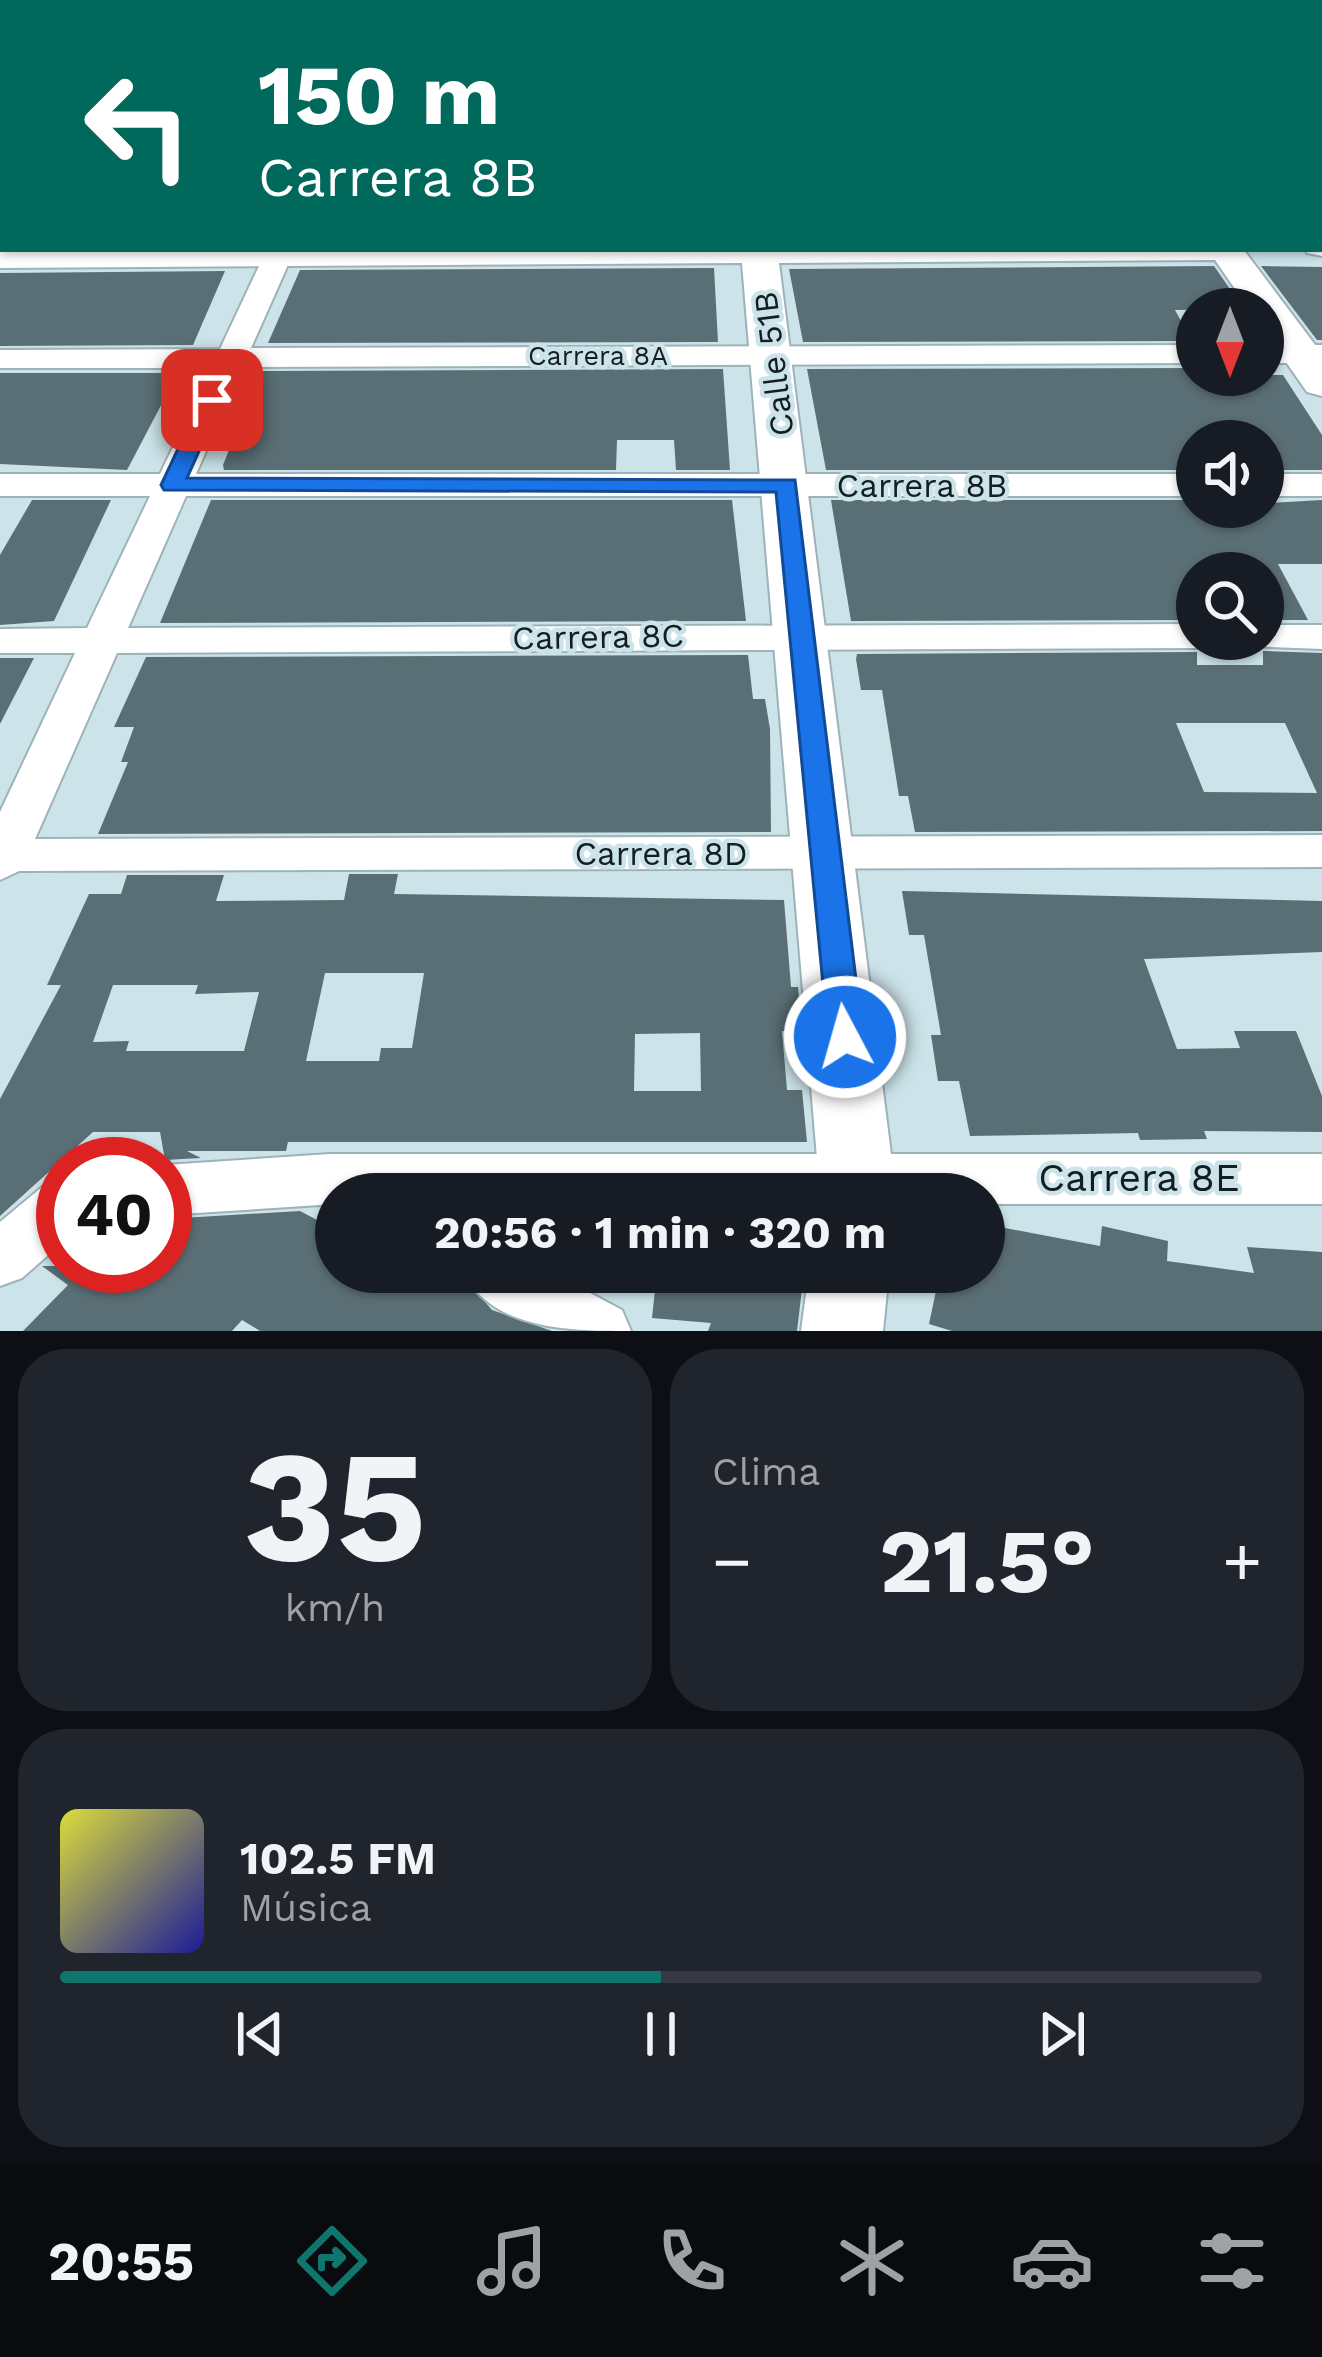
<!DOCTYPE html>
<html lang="es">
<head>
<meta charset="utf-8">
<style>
	:root { --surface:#171b24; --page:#20242c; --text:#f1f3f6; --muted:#9ea1a6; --line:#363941; --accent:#0f766e }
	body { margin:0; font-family:"Work Sans",sans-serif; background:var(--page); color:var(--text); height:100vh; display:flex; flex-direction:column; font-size:45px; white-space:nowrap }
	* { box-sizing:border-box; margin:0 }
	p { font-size:39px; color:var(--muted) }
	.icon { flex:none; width:66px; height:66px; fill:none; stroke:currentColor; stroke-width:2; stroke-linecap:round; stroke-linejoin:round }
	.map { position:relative; height:1331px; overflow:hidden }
	.details { display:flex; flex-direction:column; gap:18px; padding:18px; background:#0d0f14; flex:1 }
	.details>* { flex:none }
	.top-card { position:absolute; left:0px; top:0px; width:1323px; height:252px; box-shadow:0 3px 9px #0004; background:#00695c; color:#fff; overflow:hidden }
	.needle { width:78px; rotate:180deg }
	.tools { position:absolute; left:1176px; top:288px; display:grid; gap:24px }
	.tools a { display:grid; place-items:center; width:108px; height:108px; border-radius:50%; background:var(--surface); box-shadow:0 3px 9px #0004; font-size:60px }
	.speed { position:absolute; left:36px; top:1137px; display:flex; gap:24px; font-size:60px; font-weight:700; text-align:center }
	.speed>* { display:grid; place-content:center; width:156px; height:156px; border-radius:50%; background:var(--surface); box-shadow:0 3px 9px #0004; line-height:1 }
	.speed .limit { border:18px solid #d22; background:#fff; color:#111 }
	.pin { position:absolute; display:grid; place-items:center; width:102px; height:102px; color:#fff; margin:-51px; border-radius:24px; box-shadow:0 6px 18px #0006 }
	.me { position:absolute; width:132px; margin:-66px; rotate:354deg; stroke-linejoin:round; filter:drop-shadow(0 0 9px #0008) }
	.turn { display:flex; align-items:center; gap:42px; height:252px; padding:0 60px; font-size:54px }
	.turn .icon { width:156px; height:156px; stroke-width:2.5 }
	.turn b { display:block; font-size:84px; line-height:102px }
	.big { font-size:90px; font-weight:700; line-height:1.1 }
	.details .widget { flex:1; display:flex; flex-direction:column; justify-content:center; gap:18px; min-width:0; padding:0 42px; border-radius:48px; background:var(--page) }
	.details .dial { align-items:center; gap:0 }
	.dial b { font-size:156px; line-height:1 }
	.song { display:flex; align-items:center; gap:36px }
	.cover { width:144px; height:144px; border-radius:18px; background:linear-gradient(135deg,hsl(60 70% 55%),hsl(240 70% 35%)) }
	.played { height:12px; border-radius:6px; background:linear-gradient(90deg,var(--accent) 50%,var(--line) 50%) }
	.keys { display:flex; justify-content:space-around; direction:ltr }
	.heat { display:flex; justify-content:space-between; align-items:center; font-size:66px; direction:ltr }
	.details .tiles { flex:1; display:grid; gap:18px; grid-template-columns:1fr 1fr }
	.widget:last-child { grid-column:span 2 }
	.trip { position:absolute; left:315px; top:1173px; width:690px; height:120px; border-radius:60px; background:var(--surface); box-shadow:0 3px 9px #0004; font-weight:700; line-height:120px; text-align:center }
	.dock { display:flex; height:192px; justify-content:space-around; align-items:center; background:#090b0e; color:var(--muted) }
	.dock .icon { width:84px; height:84px }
	.dock .active { color:var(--accent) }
	.dock b { font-size:54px; color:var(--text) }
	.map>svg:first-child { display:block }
</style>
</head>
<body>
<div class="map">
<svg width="1322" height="1331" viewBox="0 0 1322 1331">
	<rect width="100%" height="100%" fill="#cce3ea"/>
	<g fill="#5a6f75" fill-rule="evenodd">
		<path d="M1214,266L1244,309L1175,310L1192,341L803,342L789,269Z"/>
		<path d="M1261,266L1322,267V340H1317Z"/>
		<path d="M714,268L718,342L268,343L300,270Z"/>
		<path d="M225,271L193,345L0,346V273Z"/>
		<path d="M1197,368V375H1283L1322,435V470H1263V441H1197V470H826L807,369Z"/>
		<path d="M723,369L730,470H676L674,440H617L616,470H224L223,465L261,371Z"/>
		<path d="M0,373H178L127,470L0,464Z"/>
		<path d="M32,500H111L54,621L0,625V555Z"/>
		<path d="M211,500H732L746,621L160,623Z"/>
		<path d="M831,500H1197V507L1322,500V564H1278L1308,620H1263V573H1197V620L851,621Z"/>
		<path d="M1263,651L1322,653V831L915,832L908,796H899L882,690H861L856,659L857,654L1197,652V665H1263ZM1176,723H1285L1317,793L1204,792Z"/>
		<path d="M748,655L753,699H765L770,729L771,832L98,834L128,762H121L134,727H114L146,657Z"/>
		<path d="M0,658H34L0,724Z"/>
		<path d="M349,874H398L394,894L784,900L791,987H798L802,1031H782L787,1090H802L807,1142H288L286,1151H187L201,1158L165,1160L160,1132H93L0,1216V1099L61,985H47L89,894H121L127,875H224L216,901L344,900ZM325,973H424L412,1048H381L379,1061H306ZM113,985H198L195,994L259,992L244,1051H126L129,1041L93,1042ZM700,1033L701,1091H634L635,1034Z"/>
		<path d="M902,891L1322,901V952L1144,959L1177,1049L1240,1048L1234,1031H1296L1322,1096V1132L1204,1131L1207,1139L1140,1140L1138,1133L970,1136L959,1081H938L931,1035H941L924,935H909Z"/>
		<path d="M300,1211L336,1230V1272H459L492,1310L552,1331H260L242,1320L232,1331H23L68,1285L42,1266H165V1219Z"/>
		<path d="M984,1224L1100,1246L1102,1226L1168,1241L1167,1261L1254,1273L1247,1247L1322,1252V1331H952L929,1324L940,1272H984Z"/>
		<path d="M657,1272H804L797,1331H708L711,1323L652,1318Z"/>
	</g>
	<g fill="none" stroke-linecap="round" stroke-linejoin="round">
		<defs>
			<path id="service" d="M1320,58H1322L1320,65Z"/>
			<g id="minor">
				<path d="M38,0H70L72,3H40Z"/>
				<path d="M257,0H288L290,3H259Z"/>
				<path d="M670,0H707L709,3H672Z"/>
				<path d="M913,0H949L951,3H915Z"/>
				<path d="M1284,0H1322V8L1320,3Z"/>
				<rect x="0" y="50" width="3" height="12"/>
				<rect x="1320" y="63" width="2" height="14"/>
				<rect x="0" y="93" width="3" height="14"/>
				<rect x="1320" y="112" width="2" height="14"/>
				<rect x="1320" y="154" width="2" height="14"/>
				<rect x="0" y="155" width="3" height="16"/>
				<path d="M267,249H295L251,348L1197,345V363L243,367L196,474H1197V496H186L128,628L1197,624V639H1215L1197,648L117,653L35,839L1322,835V867L19,871L0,880V812L75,653H0V629L87,628L150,496H0V474H160L211,368H0V350L220,349Z"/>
				<rect x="1263" y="345" width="59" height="18"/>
				<rect x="1263" y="474" width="59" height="22"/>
				<path d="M1263,625H1322V649L1248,646L1244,639H1263Z"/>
				<path d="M330,1154H1322V1204H984V1194H336V1204L165,1215V1165Z"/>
				<path d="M63,1180V1242L22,1278L0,1286V1222L42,1187Z"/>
				<path d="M463,1272H551L622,1310L631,1331C572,1331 493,1331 463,1272Z"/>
			</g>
			<g id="tertiary">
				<path d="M744,0H775L742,3Z"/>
				<path d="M1322,234V256L1307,253L1305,249H1320Z"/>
				<path d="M0,246L1243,249L1322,354V396L1307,392L1263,329V309H1249L1215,260L779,263L896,1194H820L742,263L0,268Z"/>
				<path d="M809,1272H889L883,1331H801Z"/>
			</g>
		</defs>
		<use href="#service" stroke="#9cb3b9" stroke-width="5"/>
		<use href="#minor" stroke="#9cb3b9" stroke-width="4"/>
		<use href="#tertiary" stroke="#9cb3b9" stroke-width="4"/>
		<use href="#service" fill="#fff" fill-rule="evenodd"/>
		<use href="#minor" fill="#fff" fill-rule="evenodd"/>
		<use href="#tertiary" fill="#fff" fill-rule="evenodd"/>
	</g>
	<path fill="#1a73e8" stroke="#114b97" stroke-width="3" d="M212,394L222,400L187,478L795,480L863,1037L858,1047H833L828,1037L776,492L164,490L161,485L201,400Z"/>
	<g text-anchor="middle" stroke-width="9" stroke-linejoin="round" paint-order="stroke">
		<g font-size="27" fill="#141d1f" stroke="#cce3ea">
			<text x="598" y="365">Carrera 8A</text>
		</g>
		<g font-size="33" fill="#141d1f" stroke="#cce3ea">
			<text transform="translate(773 364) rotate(-97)" y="12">Calle 51B</text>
			<text x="922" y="497">Carrera 8B</text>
			<text transform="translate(598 636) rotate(-1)" y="12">Carrera 8C</text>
			<text x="661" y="865">Carrera 8D</text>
		</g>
		<g font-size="39" fill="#141d1f" stroke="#cce3ea">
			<text x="1139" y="1191">Carrera 8E</text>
		</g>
	</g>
</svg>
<div class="tools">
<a><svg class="needle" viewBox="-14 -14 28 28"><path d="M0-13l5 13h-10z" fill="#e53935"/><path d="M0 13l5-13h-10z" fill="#9ea1a6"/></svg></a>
<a><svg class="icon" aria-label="sound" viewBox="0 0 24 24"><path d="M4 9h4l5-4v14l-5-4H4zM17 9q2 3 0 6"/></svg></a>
<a><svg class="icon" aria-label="search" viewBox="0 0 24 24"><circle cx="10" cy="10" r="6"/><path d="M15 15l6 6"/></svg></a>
</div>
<div class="speed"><div class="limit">40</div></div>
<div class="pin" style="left:212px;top:400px;background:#d93025"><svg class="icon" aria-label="arrive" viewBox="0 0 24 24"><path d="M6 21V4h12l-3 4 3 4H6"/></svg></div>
<svg class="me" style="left:845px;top:1037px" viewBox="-20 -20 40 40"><circle r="17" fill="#1a73e8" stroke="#fff" stroke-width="3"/><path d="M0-11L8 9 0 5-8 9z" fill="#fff"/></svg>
<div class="trip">20:56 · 1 min · 320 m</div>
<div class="top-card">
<div class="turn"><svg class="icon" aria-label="left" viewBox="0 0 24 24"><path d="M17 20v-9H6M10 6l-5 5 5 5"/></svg><div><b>150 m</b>Carrera 8B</div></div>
</div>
</div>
<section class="details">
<div class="tiles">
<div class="widget dial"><b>35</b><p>km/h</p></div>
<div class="widget"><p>Clima</p>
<div class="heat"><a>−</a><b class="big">21.5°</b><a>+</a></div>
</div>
<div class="widget">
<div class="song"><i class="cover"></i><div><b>102.5 FM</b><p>Música</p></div></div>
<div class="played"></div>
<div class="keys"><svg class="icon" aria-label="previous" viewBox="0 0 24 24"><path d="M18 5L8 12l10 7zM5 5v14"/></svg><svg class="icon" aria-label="pause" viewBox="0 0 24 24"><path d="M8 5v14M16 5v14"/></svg><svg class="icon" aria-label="next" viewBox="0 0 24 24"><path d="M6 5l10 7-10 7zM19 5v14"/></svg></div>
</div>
</div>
</section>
<nav class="dock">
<b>20:55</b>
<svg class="icon active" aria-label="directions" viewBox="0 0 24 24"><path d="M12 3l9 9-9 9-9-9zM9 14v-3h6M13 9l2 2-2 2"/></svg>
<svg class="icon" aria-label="music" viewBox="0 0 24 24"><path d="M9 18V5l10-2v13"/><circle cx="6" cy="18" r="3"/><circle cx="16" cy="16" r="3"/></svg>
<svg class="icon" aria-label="phone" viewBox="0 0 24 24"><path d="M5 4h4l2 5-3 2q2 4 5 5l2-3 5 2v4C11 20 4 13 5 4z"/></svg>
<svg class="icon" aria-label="climate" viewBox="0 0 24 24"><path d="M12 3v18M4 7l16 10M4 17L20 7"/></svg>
<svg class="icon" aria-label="car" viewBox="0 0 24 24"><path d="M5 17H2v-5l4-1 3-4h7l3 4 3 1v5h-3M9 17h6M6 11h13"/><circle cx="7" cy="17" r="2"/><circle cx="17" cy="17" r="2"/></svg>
<svg class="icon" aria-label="filters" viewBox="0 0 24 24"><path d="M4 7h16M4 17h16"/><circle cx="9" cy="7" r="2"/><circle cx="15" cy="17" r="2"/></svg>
</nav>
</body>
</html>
